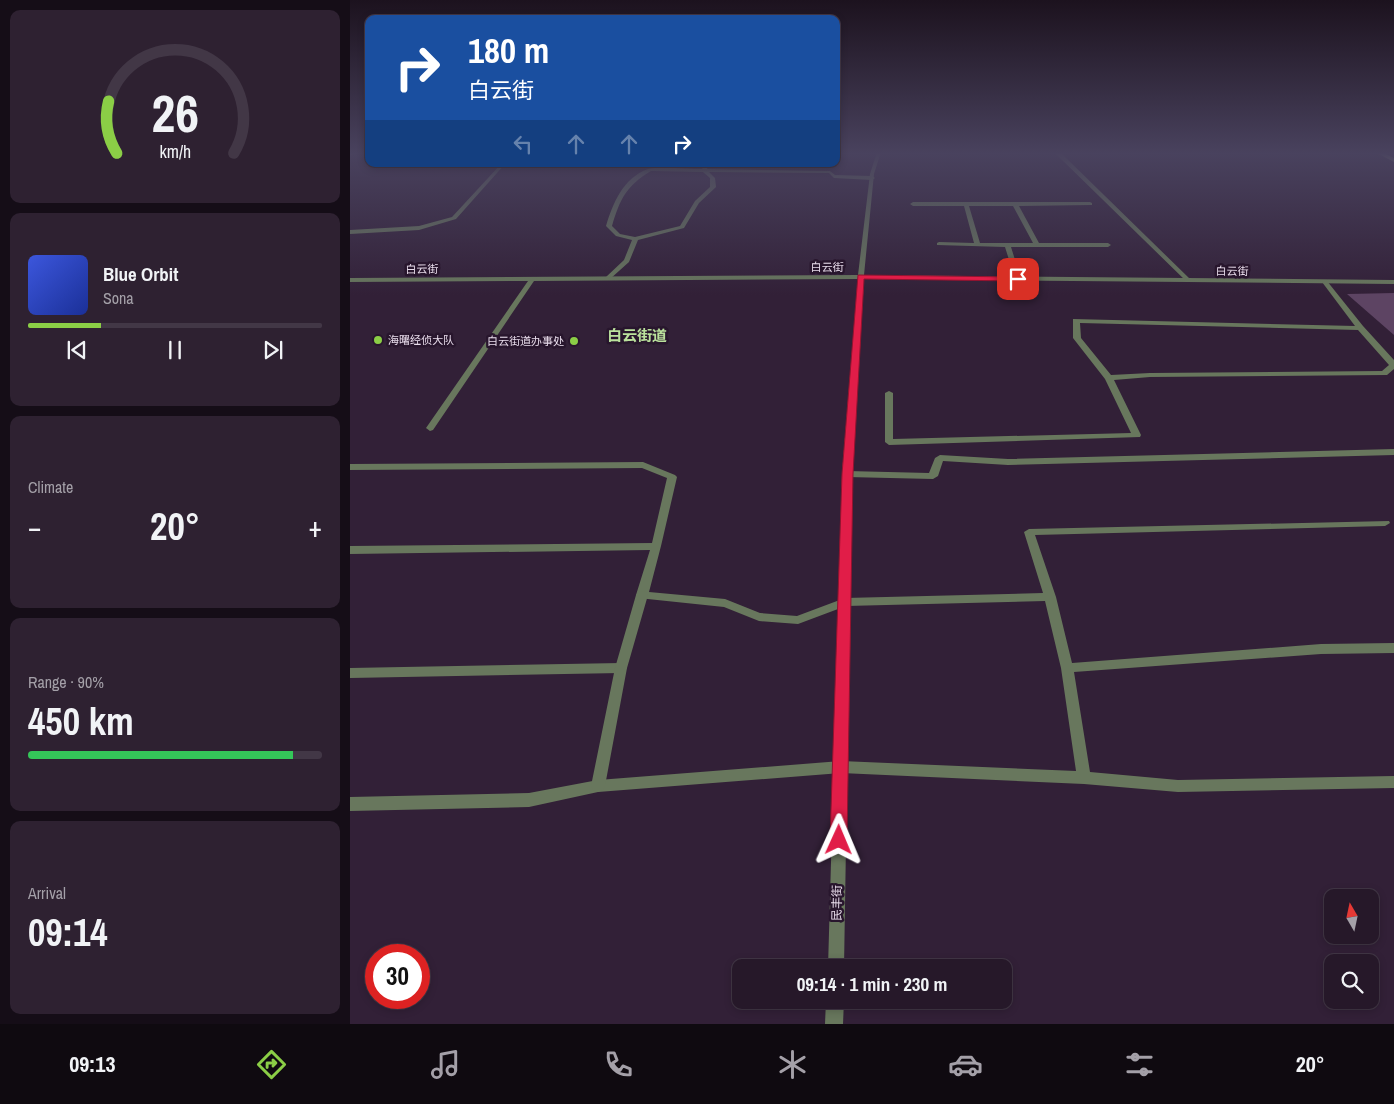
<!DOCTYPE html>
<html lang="en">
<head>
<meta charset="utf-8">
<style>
	:root { --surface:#261829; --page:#2e2131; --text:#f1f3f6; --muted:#a4a0a8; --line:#423746; --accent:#8bce46 }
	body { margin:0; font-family:"Archivo Narrow","Noto Sans SC",sans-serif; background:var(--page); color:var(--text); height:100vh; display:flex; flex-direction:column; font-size:19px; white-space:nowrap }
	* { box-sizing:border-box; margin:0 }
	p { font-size:16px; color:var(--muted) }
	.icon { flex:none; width:28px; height:28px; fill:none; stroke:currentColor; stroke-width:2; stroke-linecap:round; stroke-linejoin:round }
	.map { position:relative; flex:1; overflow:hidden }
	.sheet { display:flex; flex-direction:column; gap:10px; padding:10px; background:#150d17; width:350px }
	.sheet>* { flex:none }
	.top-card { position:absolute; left:15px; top:15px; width:475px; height:152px; border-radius:10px; box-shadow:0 2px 8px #0003,0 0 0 1px var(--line); background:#1a4fa0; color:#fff; overflow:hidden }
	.needle { width:32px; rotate:351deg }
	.tools { position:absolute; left:974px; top:889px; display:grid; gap:10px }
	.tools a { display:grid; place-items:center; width:55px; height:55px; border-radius:10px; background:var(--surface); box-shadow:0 2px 8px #0003,0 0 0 1px var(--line); font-size:25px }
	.speed { position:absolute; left:15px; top:944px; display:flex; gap:10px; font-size:25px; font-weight:700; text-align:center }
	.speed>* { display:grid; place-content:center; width:65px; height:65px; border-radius:50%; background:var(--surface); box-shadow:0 2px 8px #0003,0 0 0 1px var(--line); line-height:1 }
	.speed .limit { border:8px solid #d22; background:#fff; color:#111 }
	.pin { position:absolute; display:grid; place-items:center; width:42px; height:42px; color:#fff; margin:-21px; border-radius:10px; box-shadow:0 2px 8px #0006 }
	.me { position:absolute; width:55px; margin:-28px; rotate:1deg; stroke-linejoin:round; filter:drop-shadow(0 0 4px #0008) }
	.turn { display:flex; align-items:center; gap:18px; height:105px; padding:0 20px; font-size:22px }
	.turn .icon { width:65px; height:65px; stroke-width:2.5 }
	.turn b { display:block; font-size:35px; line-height:42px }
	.lanes { display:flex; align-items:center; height:48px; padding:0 20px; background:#0003; justify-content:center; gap:25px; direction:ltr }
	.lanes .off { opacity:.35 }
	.big { font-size:38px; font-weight:800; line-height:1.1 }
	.sheet .tile { flex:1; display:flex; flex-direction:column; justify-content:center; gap:8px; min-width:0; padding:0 18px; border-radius:10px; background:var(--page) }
	.sheet .dial { align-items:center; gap:0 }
	.dial svg { height:130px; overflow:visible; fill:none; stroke:var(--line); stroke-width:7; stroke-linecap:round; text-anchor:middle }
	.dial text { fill:var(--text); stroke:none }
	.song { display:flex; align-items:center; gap:15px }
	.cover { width:60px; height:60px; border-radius:8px; background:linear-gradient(135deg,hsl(230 70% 55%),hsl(230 70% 35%)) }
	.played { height:5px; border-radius:2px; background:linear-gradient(90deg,var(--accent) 25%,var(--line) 25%) }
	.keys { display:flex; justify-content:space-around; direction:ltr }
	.heat { display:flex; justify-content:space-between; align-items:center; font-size:28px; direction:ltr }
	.charge { height:8px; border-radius:4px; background:linear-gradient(90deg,#34c759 90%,var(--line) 0) }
	.trip { position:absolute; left:382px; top:959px; width:280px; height:50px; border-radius:10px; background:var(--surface); box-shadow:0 2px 8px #0003,0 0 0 1px var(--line); font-weight:800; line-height:50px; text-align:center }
	.tabs { display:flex; height:80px; justify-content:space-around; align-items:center; background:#0f0a10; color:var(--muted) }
	.tabs .icon { width:35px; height:35px }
	.tabs .selected { color:var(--accent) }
	.tabs b { font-size:22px; color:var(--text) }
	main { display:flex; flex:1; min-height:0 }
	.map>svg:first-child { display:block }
</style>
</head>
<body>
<main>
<section class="sheet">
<div class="tile dial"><svg viewBox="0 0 100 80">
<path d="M14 69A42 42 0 1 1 86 69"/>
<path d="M14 69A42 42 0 0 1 9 37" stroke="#8bce46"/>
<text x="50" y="56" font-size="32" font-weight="700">26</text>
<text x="50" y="72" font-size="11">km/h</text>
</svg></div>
<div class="tile">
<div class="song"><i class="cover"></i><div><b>Blue Orbit</b><p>Sona</p></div></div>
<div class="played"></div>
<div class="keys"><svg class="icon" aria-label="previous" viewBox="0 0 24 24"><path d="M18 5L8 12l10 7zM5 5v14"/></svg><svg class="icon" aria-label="pause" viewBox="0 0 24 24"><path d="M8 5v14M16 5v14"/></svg><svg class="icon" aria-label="next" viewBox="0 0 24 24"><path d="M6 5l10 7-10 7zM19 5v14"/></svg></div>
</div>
<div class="tile"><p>Climate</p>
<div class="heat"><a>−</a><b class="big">20°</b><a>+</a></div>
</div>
<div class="tile"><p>Range · 90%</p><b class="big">450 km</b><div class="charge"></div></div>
<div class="tile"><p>Arrival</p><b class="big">09:14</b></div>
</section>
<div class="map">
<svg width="1044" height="1024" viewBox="0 0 1044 1024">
	<rect width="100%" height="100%" fill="#322037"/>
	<path fill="#5d4463" d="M1044,293V335L997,294Z"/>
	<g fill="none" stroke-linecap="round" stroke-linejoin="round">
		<g fill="#68775d" fill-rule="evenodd">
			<path d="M12,152V153L0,155V153Z"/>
			<path d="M701,152L711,153L840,279V281H836L707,155Z"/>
			<path d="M151,164H155L106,219L69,230L0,234V230L69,226L102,217Z"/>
			<path d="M354,166H358L357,169L480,171L485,175L522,176L525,178L522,180L484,178L479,173L359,172L365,178L366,187L349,203L334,228L288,240L279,262L260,279H256V277L274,260L282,240L266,236L256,226C263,203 273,178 298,169C306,166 341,169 352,169ZM301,171L353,172L360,178V187L345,201L330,226L285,237L270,234L262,226C270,199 276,186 301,171Z"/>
			<path d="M740,202L742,203V205L669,206L689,243H758L761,245L758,247H661L671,279L668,281L665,279L655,247L587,245V243L589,242L624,243L614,206H563L560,204L563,202ZM619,206H663L683,243H630Z"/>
			<path d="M975,280L977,281L1013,326L1044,360V369L1037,375L800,377L764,380L791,435L790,437L539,445L535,442V393L539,391L543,393V439L781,433L755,379L723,338V319L1005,326L972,282ZM730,323L1008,330L1039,365L1032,371L800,373L761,375L731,338Z"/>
			<path d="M1044,449V455L658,465L593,461L588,476L583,479L497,477L492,474L497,471L579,473L585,458L590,455L658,459Z"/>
			<path d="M293,462L325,475L327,477L311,546L299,592L375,599L410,613L447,616L495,598L693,593L674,532L679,529L1039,521L1040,523L1035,526L685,535L706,597L722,663L971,644L1044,643V653L971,654L724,672L740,772L828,780L1044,776V788L828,792L734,784L491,773L248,792L179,807L0,811V797L179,793L248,780L491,761L726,771L711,668L695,601L496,606L448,624L409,621L374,607L288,598L286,595L300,550L0,554V546L302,543L317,478L292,468L0,470V464Z"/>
			<path d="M271,663L275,665L277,668L275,671L271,673L0,678V668Z"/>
		</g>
		<g fill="#68775d" fill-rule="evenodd">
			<path d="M527,152H531L524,174L514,275L1044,280V284L514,279L502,474L494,968H478L492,474L508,279L184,281L83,430L80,431L76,428L178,281L0,282V278L508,275L520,174Z"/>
			<path d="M292,591L296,592L298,595L277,668L255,786L253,790L248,792L243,790L241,786L265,668L286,595L288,592Z"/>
			<path d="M476,1000H494L493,1024H475Z"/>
		</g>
		<path fill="#a8c691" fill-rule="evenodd" d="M1025,152H1032L1044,158V162Z"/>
	</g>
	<linearGradient id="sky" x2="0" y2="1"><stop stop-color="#1c121e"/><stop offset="0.52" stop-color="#49425e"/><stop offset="1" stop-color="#49425e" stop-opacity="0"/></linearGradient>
	<rect width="1044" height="295" fill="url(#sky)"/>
	<path fill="#e11d48" stroke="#92132f" d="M508,275L668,277L672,279L668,281L514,279L503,474L497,840L495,846L489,848L483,846L480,840L492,474Z"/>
	<g fill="#8bce46" stroke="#28162d" stroke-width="2">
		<circle cx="28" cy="340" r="5"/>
		<circle cx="224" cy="341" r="5"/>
	</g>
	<g text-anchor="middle" stroke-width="5" stroke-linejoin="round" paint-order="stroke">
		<g font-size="11" fill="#e9ddec" stroke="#28162d">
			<text x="477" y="271">白云街</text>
			<text transform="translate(72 269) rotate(-1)" y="4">白云街</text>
			<text transform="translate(882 271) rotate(1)" y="4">白云街</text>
		</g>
		<g font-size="11" fill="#e9ddec" stroke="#28162d" text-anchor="start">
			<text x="38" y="344">海曙经侦大队</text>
			<text x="214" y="345" text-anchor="end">白云街道办事处</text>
		</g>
		<g font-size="12" fill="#e9ddec" stroke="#28162d">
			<text transform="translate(487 903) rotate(-89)" y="4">民丰街</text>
		</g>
		<g font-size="15" font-weight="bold" fill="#bae19c" stroke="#28162d">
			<text x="287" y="341">白云街道</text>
		</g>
	</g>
</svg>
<div class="tools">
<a><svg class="needle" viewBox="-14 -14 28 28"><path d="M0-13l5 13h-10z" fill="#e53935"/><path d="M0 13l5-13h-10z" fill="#a4a0a8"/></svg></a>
<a><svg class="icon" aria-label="search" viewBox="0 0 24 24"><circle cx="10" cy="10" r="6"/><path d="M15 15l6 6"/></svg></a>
</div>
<div class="speed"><div class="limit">30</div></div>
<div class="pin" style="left:668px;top:279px;background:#d93025"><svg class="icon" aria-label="arrive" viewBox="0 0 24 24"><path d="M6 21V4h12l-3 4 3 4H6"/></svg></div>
<svg class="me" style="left:489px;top:840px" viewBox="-20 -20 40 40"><path d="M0-17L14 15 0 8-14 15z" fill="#e11d48" stroke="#fff" stroke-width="4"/></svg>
<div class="trip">09:14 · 1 min · 230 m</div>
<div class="top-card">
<div class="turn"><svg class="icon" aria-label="right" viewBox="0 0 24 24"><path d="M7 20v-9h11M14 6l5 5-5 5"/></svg><div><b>180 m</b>白云街</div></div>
<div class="lanes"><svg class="icon off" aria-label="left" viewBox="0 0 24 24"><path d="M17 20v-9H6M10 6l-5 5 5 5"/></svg><svg class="icon off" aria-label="ahead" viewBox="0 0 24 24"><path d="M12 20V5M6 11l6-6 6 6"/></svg><svg class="icon off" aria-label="ahead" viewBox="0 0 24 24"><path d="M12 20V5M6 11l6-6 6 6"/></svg><svg class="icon" aria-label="right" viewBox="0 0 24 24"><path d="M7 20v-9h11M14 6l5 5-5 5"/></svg></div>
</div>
</div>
</main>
<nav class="tabs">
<b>09:13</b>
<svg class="icon selected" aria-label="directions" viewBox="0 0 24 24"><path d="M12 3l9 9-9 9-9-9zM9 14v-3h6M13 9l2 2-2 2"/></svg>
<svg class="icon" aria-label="music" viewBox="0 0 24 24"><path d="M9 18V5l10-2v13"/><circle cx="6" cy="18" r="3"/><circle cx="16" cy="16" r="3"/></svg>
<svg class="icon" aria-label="phone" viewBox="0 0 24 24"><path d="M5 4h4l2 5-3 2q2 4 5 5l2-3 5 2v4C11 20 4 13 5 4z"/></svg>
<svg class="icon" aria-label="climate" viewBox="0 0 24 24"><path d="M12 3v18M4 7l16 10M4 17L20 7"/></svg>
<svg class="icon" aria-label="car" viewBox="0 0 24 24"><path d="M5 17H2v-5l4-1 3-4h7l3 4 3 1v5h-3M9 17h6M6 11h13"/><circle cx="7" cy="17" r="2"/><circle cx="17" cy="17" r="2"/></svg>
<svg class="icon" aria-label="filters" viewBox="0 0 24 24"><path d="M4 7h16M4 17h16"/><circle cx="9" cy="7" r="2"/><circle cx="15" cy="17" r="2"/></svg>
<b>20°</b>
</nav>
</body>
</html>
